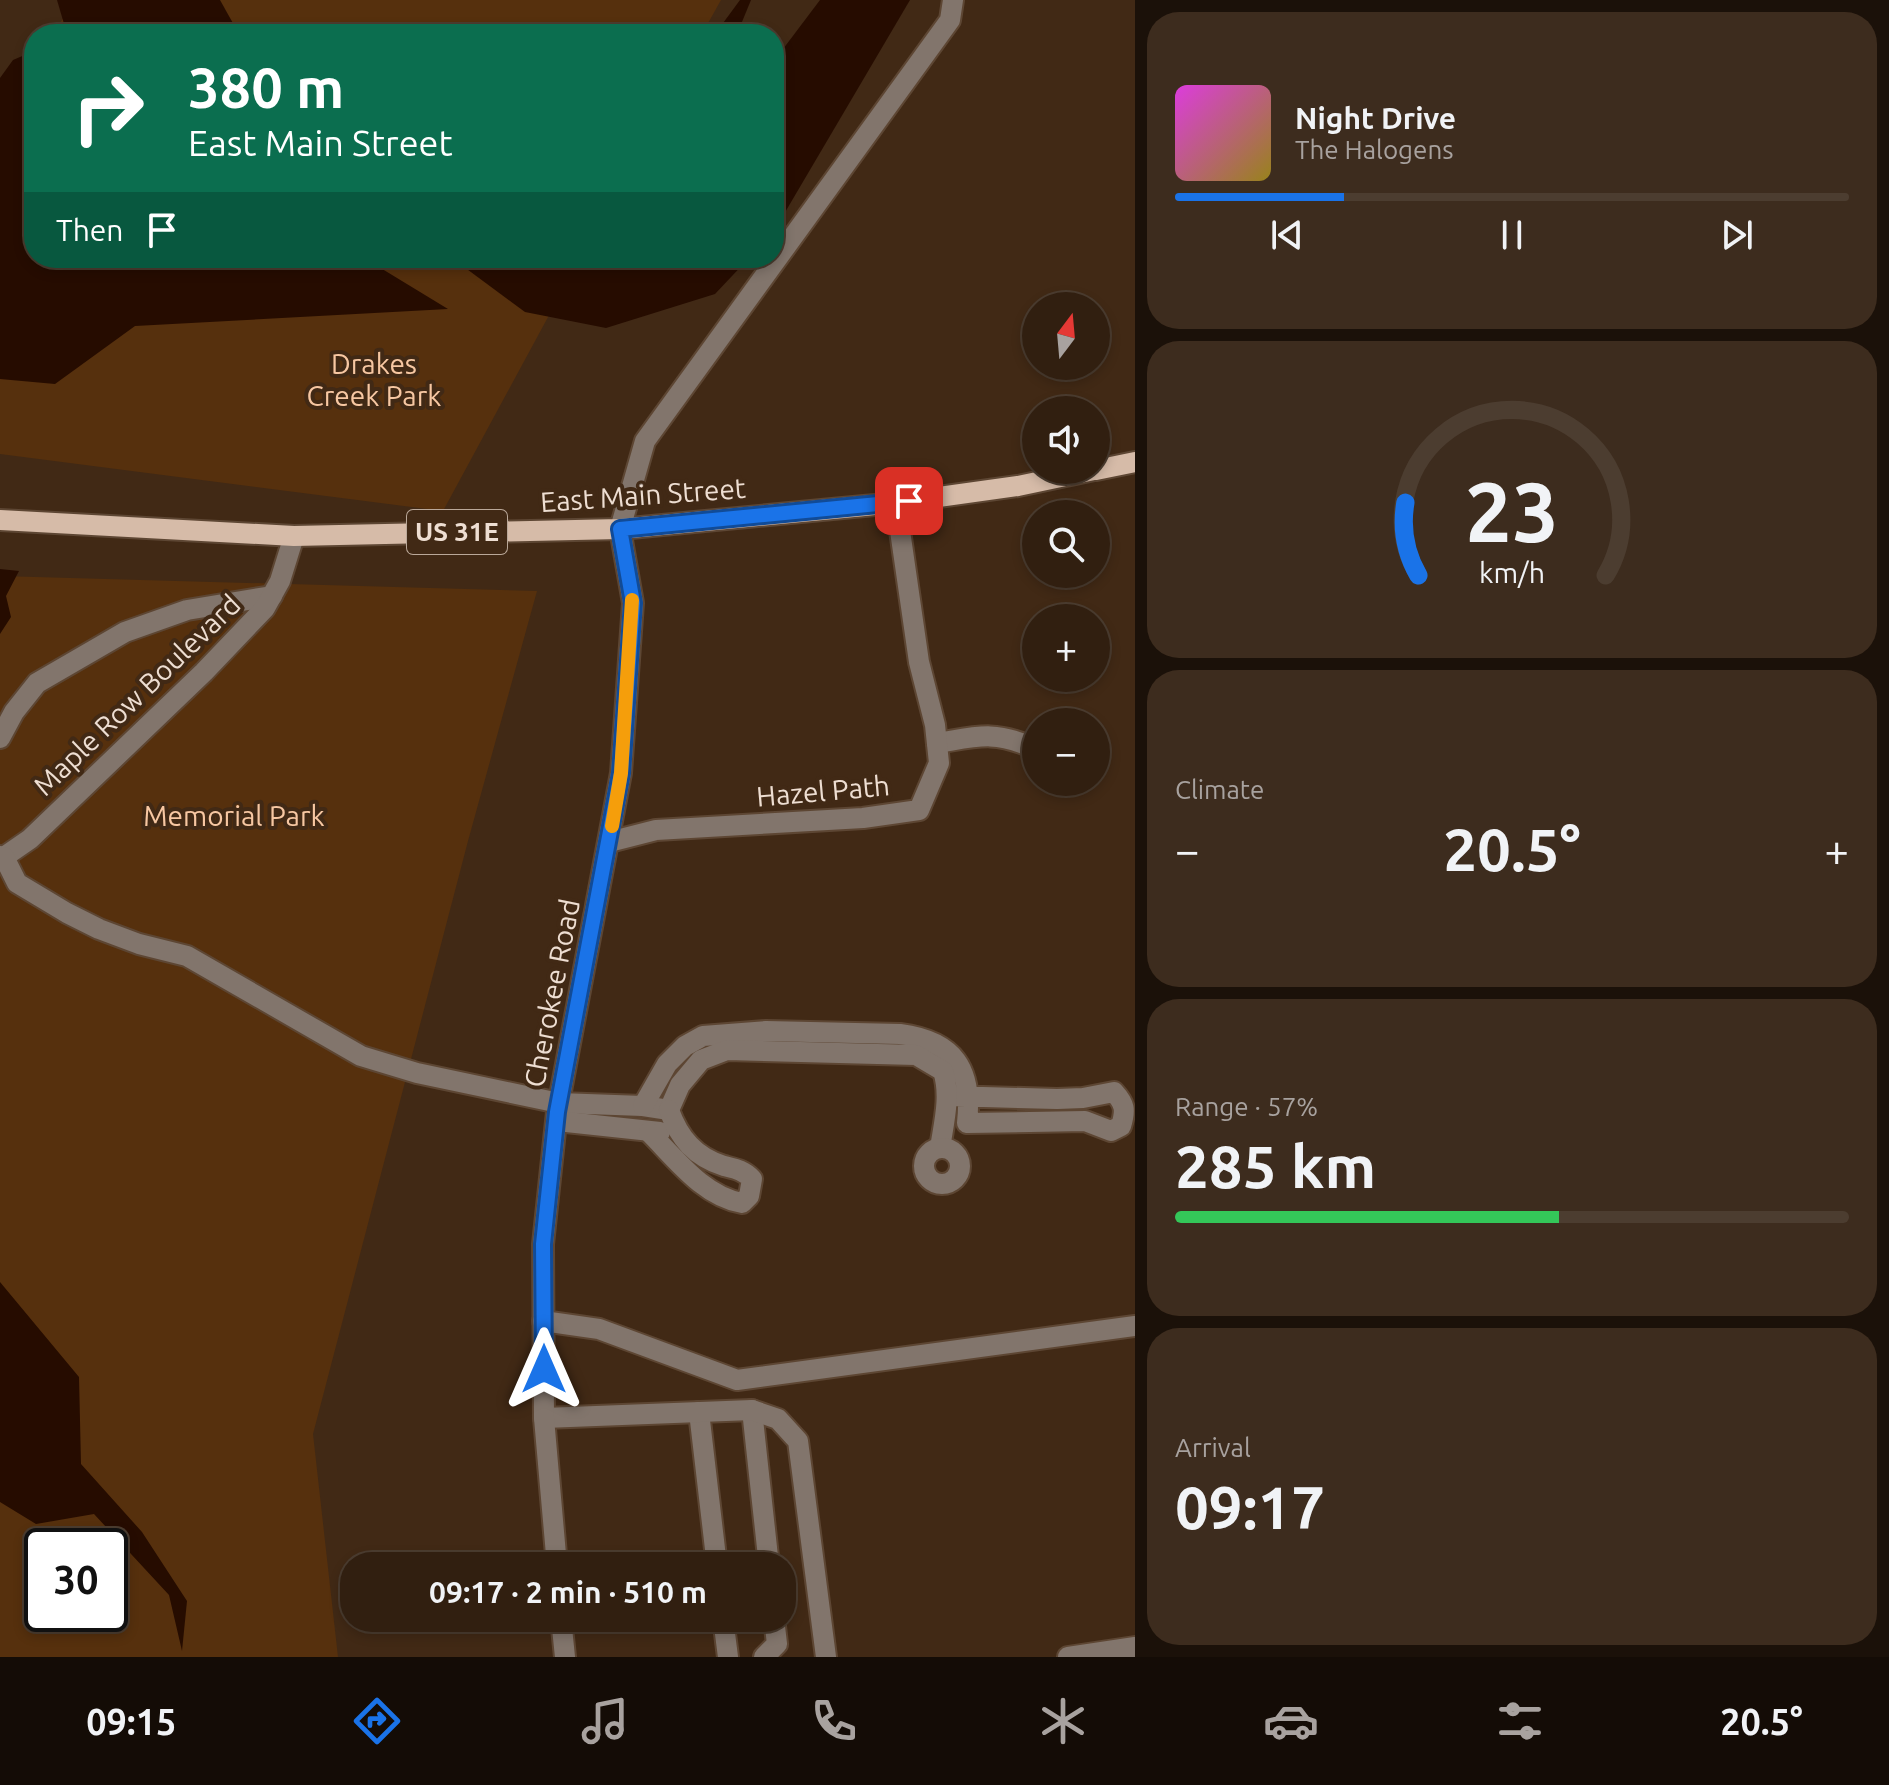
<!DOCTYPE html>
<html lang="en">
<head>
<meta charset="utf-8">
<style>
	:root { --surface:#311f10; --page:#3d2c1e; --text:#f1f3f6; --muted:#a8a29f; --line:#4c3d30; --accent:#1a73e8 }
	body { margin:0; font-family:Ubuntu,sans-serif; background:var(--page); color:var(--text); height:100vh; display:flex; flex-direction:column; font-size:30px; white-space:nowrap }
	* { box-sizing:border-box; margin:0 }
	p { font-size:26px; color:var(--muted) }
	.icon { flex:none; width:44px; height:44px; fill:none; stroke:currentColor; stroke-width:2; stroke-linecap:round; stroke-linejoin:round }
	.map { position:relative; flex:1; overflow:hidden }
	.drawer { display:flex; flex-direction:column; gap:12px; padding:12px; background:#1b1109; width:754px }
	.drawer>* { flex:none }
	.guide { position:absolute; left:24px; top:24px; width:760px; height:244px; border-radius:32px; box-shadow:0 4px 12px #0003,0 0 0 2px var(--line); background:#0b6e4f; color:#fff; overflow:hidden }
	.needle { width:52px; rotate:16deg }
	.tools { position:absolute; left:1022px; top:292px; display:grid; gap:16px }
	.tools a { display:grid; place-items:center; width:88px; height:88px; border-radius:50%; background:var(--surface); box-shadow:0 4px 12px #0003,0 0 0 2px var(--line); font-size:40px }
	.speed { position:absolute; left:24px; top:1528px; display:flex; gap:16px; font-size:40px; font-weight:700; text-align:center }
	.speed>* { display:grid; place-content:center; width:104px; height:104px; border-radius:50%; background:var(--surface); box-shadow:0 4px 12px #0003,0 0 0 2px var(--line); line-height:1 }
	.speed .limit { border:4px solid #111; border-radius:12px; background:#fff; color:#111 }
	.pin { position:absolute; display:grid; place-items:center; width:68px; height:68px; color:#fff; margin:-34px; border-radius:16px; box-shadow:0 4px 12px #0006 }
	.me { position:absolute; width:88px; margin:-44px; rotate:0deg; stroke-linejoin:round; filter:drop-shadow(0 0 6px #0008) }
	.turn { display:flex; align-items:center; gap:28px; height:168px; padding:0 32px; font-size:36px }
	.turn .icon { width:104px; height:104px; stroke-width:2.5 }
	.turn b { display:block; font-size:56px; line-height:68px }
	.then { display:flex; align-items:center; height:76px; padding:0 32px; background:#0003; gap:16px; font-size:30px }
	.big { font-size:60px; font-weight:600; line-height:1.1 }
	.drawer .tile { flex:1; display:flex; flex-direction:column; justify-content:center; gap:12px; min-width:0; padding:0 28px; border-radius:32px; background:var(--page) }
	.drawer .dial { align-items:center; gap:0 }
	.dial svg { height:208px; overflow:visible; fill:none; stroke:var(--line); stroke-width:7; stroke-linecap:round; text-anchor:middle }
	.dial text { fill:var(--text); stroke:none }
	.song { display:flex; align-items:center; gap:24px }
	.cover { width:96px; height:96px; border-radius:12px; background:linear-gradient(135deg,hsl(300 70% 55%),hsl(50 70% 35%)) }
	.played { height:8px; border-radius:4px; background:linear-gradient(90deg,var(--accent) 25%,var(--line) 25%) }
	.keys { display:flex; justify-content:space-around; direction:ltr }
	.heat { display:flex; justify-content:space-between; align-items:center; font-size:44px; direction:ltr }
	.charge { height:12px; border-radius:6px; background:linear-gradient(90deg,#34c759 57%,var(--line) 0) }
	.trip { position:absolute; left:340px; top:1552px; width:456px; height:80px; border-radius:32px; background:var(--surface); box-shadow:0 4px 12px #0003,0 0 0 2px var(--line); font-weight:600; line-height:80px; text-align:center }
	.menu { display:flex; height:128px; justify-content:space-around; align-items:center; background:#140c06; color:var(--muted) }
	.menu .icon { width:56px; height:56px }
	.menu .on { color:var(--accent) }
	.menu b { font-size:36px; color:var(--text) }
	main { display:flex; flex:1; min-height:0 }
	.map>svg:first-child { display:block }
</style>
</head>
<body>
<main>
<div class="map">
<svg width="1135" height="1657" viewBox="0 0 1135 1657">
	<rect width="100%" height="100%" fill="#412915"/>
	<g fill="#56300d" fill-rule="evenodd">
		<path d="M75,0H721L702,34H53Z"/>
		<path d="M0,115L34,258H580L443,511L0,454Z"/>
		<path d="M0,576L537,591L468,841L313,1434L338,1657H0ZM42,1546H110V1614H42Z"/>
	</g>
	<g fill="#260c00">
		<path d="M57,0H220L239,34H67Z"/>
		<path d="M740,0H751L737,34H715Z"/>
		<path d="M820,0H910L774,231V61Z"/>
		<path d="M34,51V258H370L374,264L448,309L135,326L55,384L0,379V78L13,60Z"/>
		<path d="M452,258H749L715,294L606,328L525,312Z"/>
		<path d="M0,569L19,571L6,596L11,617L0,634Z"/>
		<path d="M0,1282L79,1377L81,1464L142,1532L187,1601L182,1651L169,1595L94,1514L36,1524L0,1502Z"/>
	</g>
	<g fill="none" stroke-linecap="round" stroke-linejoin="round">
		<defs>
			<g id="minor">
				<path d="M0,738L14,712L37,683L125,632L187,610L272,596"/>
				<path d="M937,743C975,737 994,730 1031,747L1036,765"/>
				<path d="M609,842L656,830L863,818L919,810L939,763L935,725L919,662L896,503"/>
				<path d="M0,856L4,857L30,839L204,672L265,608L280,581L294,536"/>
				<path d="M4,857L17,883L67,913L99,929L139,944L187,956L361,1056L417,1073L559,1103L643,1106L669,1110"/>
				<path d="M643,1106L667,1064L685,1046L703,1036L766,1031L900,1034C954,1041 973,1069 967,1123L1085,1121L1111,1131L1121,1126C1126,1110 1125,1104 1114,1092L1083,1098L1057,1099L948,1096"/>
				<path d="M669,1110L680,1085L701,1060L727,1050L916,1055L943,1071C951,1096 944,1122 940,1148"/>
				<path d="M557,1121L660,1132"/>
				<path d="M649,1132C676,1159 703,1196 742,1203L749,1196L752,1179C743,1170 736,1169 724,1166C695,1157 679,1138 669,1110"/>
				<circle cx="942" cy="1166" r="18"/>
				<path d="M543,1321L599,1329L737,1380L1135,1326"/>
				<path d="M752,1410L769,1566"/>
				<path d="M699,1412L717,1566"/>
				<path d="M544,1418L752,1410L778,1419L798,1441L826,1657"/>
				<path d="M557,1566L544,1418L543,1244L557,1112L621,773L633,603L620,529L645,441L950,20L953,0"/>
				<path d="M561,1618L565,1657"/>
				<path d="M723,1618L728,1657"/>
				<path d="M764,1657L777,1644L774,1618"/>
				<path d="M1068,1657L1135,1647"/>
			</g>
			<g id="major">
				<path d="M1096,470L1135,462"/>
				<path d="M0,520L294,536L620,529L896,503L1018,486L1094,470"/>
			</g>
		</defs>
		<use href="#minor" stroke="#5d4633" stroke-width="24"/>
		<use href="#major" stroke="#5d4633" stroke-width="24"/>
		<use href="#minor" stroke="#82756c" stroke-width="20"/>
		<use href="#major" stroke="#d6bba8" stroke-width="20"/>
	</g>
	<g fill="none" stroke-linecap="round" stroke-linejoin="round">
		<defs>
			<path id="route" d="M544,1369L543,1244L557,1112L621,773L633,603L620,529L909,501"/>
		</defs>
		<use href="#route" stroke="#114b97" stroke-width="20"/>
		<use href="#route" stroke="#1a73e8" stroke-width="14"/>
		<path stroke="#f59e0b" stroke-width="14" d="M612,826L621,773L632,600"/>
	</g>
	<g text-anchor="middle" stroke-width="8" stroke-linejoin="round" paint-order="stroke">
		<rect fill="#412915" stroke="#baa899" stroke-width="2" x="407" y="510" width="100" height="44" rx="6"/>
		<g font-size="26" font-weight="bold" fill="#eeded2">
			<text x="457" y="541">US 31E</text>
		</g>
		<g font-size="28" fill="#f7c7a2" stroke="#412915">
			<text x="374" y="374">Drakes<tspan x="374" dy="32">Creek Park</tspan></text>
			<text x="234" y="826">Memorial Park</text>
		</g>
		<g font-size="28" fill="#eeded2" stroke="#412915">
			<text transform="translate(643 495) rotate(-4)" y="10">East Main Street</text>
			<text transform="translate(137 695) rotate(-44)" y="10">Maple Row Boulevard</text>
			<text transform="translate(823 791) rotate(-5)" y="10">Hazel Path</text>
			<text transform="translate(552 993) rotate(-79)" y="10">Cherokee Road</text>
		</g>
	</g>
</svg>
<div class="tools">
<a><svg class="needle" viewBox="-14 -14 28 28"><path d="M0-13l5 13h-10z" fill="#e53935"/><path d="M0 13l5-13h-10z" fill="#a8a29f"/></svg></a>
<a><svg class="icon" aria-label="sound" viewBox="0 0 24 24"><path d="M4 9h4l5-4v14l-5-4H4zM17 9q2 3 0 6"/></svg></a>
<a><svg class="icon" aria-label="search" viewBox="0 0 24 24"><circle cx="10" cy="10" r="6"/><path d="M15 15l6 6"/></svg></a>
<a>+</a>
<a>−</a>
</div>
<div class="speed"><div class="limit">30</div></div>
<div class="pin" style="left:909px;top:501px;background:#d93025"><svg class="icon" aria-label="arrive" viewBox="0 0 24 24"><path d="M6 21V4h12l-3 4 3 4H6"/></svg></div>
<svg class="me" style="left:544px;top:1369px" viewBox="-20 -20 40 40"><path d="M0-17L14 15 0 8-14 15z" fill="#1a73e8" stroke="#fff" stroke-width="4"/></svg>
<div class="trip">09:17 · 2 min · 510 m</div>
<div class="guide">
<div class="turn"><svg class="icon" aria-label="right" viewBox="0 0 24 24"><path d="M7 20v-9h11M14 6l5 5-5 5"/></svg><div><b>380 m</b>East Main Street</div></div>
<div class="then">Then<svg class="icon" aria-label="arrive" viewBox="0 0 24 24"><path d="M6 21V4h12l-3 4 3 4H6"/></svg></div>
</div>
</div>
<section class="drawer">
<div class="tile">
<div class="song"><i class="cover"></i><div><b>Night Drive</b><p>The Halogens</p></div></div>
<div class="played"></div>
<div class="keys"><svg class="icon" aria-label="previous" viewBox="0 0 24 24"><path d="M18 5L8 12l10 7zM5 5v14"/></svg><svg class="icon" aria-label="pause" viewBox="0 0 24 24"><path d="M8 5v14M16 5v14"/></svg><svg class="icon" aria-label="next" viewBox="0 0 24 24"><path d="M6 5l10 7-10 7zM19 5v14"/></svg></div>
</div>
<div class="tile dial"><svg viewBox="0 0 100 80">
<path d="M14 69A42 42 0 1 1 86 69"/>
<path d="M14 69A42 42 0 0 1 9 41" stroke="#1a73e8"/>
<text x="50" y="56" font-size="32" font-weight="700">23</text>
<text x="50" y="72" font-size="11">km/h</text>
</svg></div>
<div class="tile"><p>Climate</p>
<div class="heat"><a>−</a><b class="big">20.5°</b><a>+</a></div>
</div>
<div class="tile"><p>Range · 57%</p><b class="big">285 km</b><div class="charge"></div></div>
<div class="tile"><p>Arrival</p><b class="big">09:17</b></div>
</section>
</main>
<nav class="menu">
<b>09:15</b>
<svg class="icon on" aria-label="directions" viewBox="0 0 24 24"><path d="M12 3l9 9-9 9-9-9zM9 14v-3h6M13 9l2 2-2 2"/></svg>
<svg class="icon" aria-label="music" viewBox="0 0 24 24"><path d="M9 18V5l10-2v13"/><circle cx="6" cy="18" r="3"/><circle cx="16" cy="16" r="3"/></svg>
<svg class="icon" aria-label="phone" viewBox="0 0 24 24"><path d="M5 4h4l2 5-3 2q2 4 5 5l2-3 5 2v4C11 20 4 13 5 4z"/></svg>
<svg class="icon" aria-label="climate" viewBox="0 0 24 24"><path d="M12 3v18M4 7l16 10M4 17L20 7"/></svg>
<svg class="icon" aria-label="car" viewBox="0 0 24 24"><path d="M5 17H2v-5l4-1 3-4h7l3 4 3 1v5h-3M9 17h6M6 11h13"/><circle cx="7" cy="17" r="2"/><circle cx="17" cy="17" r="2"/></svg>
<svg class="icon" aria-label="filters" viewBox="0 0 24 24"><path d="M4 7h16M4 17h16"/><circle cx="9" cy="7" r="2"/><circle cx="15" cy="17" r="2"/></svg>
<b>20.5°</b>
</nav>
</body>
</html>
